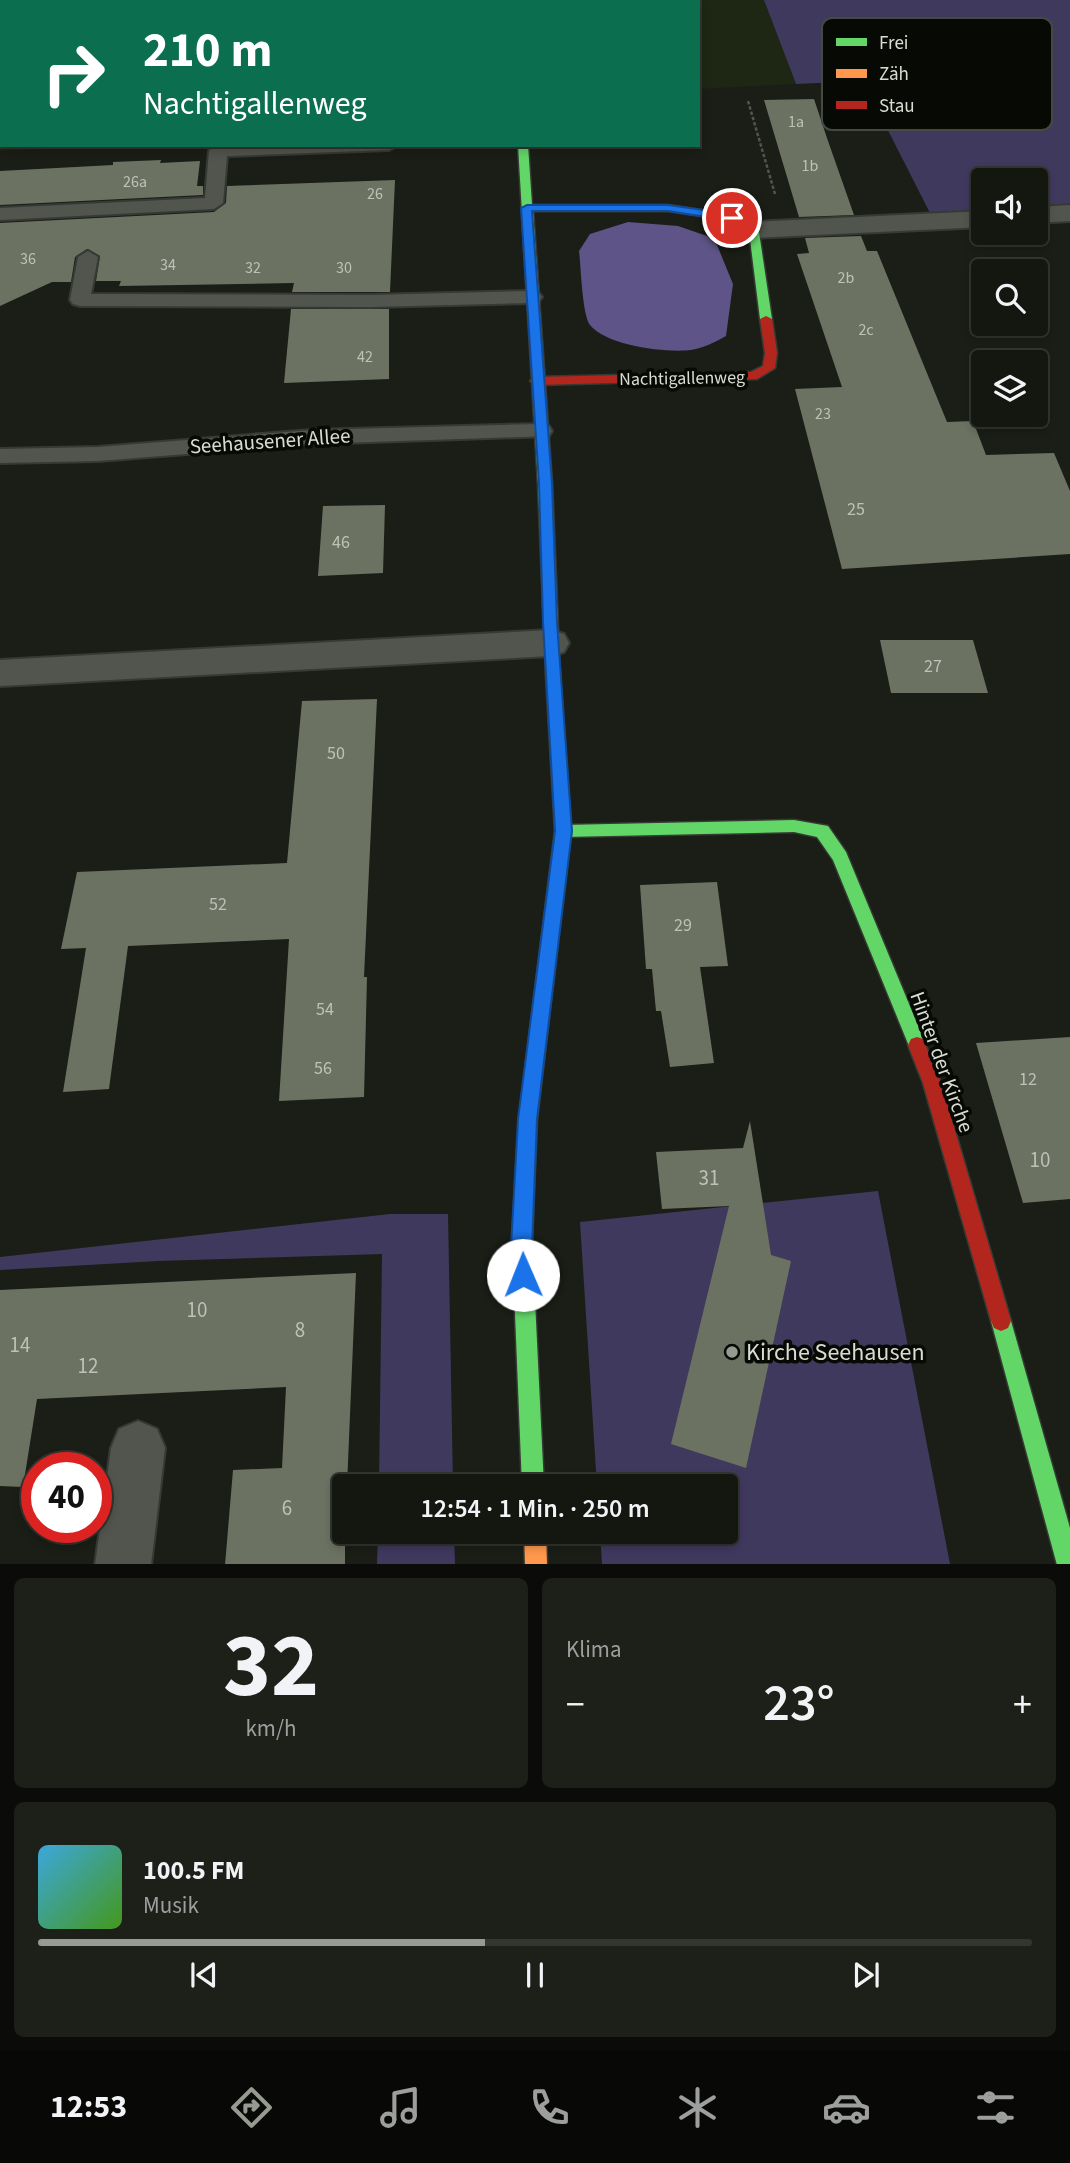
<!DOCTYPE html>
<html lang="de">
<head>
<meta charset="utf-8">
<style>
	:root { --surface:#141610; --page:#1d1f19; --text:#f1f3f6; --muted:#9d9f9f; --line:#333530; --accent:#969a91 }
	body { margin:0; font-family:"Source Sans 3",sans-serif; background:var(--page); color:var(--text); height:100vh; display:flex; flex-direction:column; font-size:26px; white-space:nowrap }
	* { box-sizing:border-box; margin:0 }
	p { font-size:23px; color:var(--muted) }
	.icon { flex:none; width:38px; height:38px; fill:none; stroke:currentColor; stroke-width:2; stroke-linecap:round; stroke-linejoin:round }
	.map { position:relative; height:1564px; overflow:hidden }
	.details { display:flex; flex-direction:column; gap:14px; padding:14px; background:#0b0c09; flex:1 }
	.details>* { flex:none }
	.top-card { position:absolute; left:0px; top:0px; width:700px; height:147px; box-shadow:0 4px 10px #0003,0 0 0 2px var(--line); background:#0b6e4f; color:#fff; overflow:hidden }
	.controls { position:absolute; left:971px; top:168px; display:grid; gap:14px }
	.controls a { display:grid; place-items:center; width:77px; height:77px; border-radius:7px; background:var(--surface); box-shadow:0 4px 10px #0003,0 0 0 2px var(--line); font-size:35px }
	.speed { position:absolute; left:21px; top:1452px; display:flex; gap:14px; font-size:35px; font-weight:700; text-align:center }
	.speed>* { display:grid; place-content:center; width:91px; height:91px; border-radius:50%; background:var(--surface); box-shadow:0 4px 10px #0003,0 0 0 2px var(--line); line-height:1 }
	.speed .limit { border:10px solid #d22; background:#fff; color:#111 }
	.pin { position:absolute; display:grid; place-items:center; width:60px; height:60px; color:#fff; margin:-30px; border:4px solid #fff; border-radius:50%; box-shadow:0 2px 7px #0007 }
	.me { position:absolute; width:77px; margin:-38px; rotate:359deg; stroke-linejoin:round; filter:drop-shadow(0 0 5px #0008) }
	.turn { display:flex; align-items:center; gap:24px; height:147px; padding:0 28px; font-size:32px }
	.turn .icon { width:91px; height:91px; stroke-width:2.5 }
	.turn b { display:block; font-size:49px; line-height:60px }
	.big { font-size:52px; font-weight:600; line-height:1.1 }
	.details .card { flex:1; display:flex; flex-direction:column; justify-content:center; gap:10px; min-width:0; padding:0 24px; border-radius:10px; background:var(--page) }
	.details .dial { align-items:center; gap:0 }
	.dial b { font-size:91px; line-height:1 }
	.song { display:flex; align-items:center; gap:21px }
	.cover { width:84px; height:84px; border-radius:10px; background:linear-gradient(135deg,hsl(200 70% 55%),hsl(100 70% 35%)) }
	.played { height:7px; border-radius:4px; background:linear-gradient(90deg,var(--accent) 45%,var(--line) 45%) }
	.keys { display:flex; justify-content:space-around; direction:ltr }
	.heat { display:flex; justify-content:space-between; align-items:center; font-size:38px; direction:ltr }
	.details .tiles { flex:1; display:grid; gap:14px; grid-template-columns:1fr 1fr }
	.card:last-child { grid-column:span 2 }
	.trip { position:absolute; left:332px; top:1474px; width:406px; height:70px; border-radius:7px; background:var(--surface); box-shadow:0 4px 10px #0003,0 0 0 2px var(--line); font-weight:600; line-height:70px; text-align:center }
	.dock { display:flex; height:112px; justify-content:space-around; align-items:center; background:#080906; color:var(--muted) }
	.dock .icon { width:49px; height:49px }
	.dock .active { color:var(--accent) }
	.dock b { font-size:32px; color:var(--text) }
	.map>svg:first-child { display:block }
</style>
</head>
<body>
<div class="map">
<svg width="1070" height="1565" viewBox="0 0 1070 1565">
	<rect width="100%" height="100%" fill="#1a1e16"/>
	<g fill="#1e2714">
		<path d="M537,0H764L796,84L698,89V2Z"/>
		<path d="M0,70L2,145H152L0,151Z"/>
	</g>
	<g fill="#40395e">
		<path d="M764,0H1070V205L1036,207V180H984L983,211L931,215L863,81L796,84Z"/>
		<path d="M878,1191L950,1564H602L600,1531H726V1486H597L580,1222Z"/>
		<path d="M390,1214H448L453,1486H379L382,1254L158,1261L0,1270V1257Z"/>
		<path d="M378,1531H454L455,1564H377Z"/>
	</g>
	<path fill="#5e5487" d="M628,222L678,226L707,236L717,245L733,284L726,336C715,342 704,348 691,350C666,353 607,346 590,325C582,314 581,266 579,251L590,234Z"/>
	<g fill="#6b7262">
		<path d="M814,99L828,141L854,215L799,217L764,100Z"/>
		<path d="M161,160L160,163L200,161L197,186H203V195L0,205V171L113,165V162Z"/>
		<path d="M395,180L390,292H292L294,283L119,286L121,281H96L100,256L87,249L75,257L71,282H52L0,306V223L214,212L226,203L227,186Z"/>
		<path d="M861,236L867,251H877L947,422L973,421L986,455L1054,453L1070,491V554L842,569L795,389L842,387L797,254L809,253L805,238Z"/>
		<path d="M291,309H389V379L284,383Z"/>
		<path d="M385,505L383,573L318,576L323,506Z"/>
		<path d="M880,640H973L988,693H891Z"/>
		<path d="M377,699L364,977H367L364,1097L279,1101L289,939L128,946L109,1089L63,1092L86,948L61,949L77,872L287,863L302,701Z"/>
		<path d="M717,882L728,966L700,967L714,1063L670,1067L661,1011H656L652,969H646L640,885Z"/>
		<path d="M1070,1037V1199L1023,1203L976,1043Z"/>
		<path d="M750,1121L771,1255L791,1261L746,1468L671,1444L729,1206L662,1209L656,1152L743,1148Z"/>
		<path d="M356,1273L347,1486H345V1565H225L233,1470L282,1468L286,1387L37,1399L23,1487L0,1486V1290Z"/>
	</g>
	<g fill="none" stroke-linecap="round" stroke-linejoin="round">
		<defs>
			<g id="lane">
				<path d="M230,145H398L389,150L227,156L223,203L214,209L0,220V208L205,198L209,151L212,147Z"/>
				<path d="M88,251L98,257L91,294L371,295L532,291L539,293L542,297L539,301L532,303L371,307L80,306L73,304L70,300L78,257Z"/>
				<path d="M541,424L549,426L552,431L549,436L312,444L98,461L0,463V449L98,447L312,430Z"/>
			</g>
			<g id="street">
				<path d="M1070,205V221L1036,223V207Z"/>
				<path d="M984,211V227L754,238L745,236L741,230L745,224L754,222Z"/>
				<path d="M551,630L564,634L569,643L564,652L551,656L0,686V660Z"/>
				<path d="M138,1421L157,1429L165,1448L151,1565H95L111,1448L119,1429Z"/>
			</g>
			<g id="fast">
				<path d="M518,145H528L532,205H668L757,219L772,319L766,322L760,319L748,223L668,211H533L552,484L560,675L553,680L546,675L538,484Z"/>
				<path d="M794,820L828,826L846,852L926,1045L923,1051L917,1053L911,1051L833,860L817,837L794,832L563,837L557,836L555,831L557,826L563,825Z"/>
				<path d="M522,1229L529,1232L532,1239L544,1486H522L512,1239L515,1232Z"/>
				<path d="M1001,1311L1008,1314L1011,1321L1070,1528V1565H1057L991,1321L994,1314Z"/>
			</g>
			<g id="slow">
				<rect x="506" y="0" width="8" height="2"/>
				<path d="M524,1531H546L547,1565H525Z"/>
			</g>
			<g id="jam">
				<path d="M766,316L772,319L777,353L775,368L757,379L536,385L530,381L536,377L751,372L763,366L765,353L760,319Z"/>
				<path d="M553,670L560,675L571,831L537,1119L532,1239L529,1246L522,1249L515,1246L512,1239L519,1119L555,831L546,675Z"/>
				<path d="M917,1037L923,1039L941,1083L1011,1321L1008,1328L1001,1331L994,1328L991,1321L923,1083L908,1045L911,1039Z"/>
			</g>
		</defs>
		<use href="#lane" stroke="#363a34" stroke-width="4"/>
		<use href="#street" stroke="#363a34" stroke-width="4"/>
		<use href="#fast" stroke="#363a34" stroke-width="3"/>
		<use href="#slow" stroke="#363a34" stroke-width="3"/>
		<use href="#jam" stroke="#363a34" stroke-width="3"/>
		<path stroke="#51544f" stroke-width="2.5" stroke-dasharray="3.5 2" stroke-linecap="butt" d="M748,101L775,194"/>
		<use href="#lane" fill="#51554e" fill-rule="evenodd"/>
		<use href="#street" fill="#51554e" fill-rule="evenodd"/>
		<use href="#fast" fill="#63d668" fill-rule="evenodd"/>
		<use href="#slow" fill="#ff974d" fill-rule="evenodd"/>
		<use href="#jam" fill="#b3261e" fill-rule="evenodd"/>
	</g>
	<path fill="#1a73e8" stroke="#114b97" stroke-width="2" d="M668,205L732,214L737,218L732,221L668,211H532L552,484L557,622L572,831L537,1119L532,1248L533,1275L530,1282L523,1285L515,1282L513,1275L511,1248L518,1119L555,831L543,622L539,484L521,208L527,205Z"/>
	<circle fill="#969a91" stroke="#070904" stroke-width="2.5" cx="732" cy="1352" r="7"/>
	<g text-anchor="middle" stroke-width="7" stroke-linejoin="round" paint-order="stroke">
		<g font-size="16" fill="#bdc2b7">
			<text x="796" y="127">1a</text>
			<text x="810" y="171">1b</text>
			<text x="135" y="187">26a</text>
			<text x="375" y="199">26</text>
			<text x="28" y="264">36</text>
			<text x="168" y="270">34</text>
			<text x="253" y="273">32</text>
			<text x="344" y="273">30</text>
			<text x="846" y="283">2b</text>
			<text x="866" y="335">2c</text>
			<text x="365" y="362">42</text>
			<text x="823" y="419">23</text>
		</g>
		<g font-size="18" fill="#d8ddd3" stroke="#070904">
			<text transform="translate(682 378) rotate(-1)" y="6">Nachtigallenweg</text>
		</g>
		<g font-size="18" fill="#bdc2b7">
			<text x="856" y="515">25</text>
			<text x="341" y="548">46</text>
			<text x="933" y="672">27</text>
			<text x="336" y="759">50</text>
			<text x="218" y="910">52</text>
			<text x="683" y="931">29</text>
			<text x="325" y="1015">54</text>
			<text x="323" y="1074">56</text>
			<text x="1028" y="1085">12</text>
		</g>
		<g font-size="21" fill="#d8ddd3" stroke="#070904">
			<text transform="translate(270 441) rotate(-4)" y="7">Seehausener Allee</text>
			<text transform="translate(942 1062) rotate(70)" y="7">Hinter der Kirche</text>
		</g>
		<g font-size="21" fill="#bdc2b7">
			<text x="1040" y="1167">10</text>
			<text x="709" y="1185">31</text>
			<text x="197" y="1317">10</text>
			<text x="300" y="1337">8</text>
			<text x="20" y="1352">14</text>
			<text x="88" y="1373">12</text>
			<text x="287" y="1515">6</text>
		</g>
		<g font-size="24" fill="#d8ddd3" stroke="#070904" text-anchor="start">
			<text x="746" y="1360">Kirche Seehausen</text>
		</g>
	</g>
	<rect x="822" y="18" width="230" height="112" rx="10" fill="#070904" stroke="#464942" stroke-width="2"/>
	<rect x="836" y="38" width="31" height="8" fill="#63d668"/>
	<rect x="836" y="69" width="31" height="9" fill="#ff974d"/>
	<rect x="836" y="101" width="31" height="8" fill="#b3261e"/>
	<g font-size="19" fill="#d8ddd3">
		<text x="879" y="49">Frei</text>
		<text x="879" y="80">Zäh</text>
		<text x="879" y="112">Stau</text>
	</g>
</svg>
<div class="controls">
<a><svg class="icon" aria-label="sound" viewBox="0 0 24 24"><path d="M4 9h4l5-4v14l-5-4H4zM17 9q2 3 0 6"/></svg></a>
<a><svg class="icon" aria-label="search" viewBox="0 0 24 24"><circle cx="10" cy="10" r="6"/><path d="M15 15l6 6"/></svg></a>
<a><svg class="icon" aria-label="layers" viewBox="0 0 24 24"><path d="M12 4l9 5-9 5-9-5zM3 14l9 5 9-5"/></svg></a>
</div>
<div class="speed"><div class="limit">40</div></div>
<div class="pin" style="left:732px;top:218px;background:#d93025"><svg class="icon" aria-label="arrive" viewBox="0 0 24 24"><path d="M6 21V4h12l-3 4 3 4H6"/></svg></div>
<svg class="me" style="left:523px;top:1275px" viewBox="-20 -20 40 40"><circle r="19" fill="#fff"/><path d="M0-13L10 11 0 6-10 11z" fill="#1a73e8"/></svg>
<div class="trip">12:54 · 1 Min. · 250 m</div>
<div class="top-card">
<div class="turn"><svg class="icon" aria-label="right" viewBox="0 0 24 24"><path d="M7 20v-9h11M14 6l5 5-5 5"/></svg><div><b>210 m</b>Nachtigallenweg</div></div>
</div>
</div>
<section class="details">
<div class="tiles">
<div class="card dial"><b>32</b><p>km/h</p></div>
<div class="card"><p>Klima</p>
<div class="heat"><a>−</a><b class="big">23°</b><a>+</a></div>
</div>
<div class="card">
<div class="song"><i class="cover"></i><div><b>100.5 FM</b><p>Musik</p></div></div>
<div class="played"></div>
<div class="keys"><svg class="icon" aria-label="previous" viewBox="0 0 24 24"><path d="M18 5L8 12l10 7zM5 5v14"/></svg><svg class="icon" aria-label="pause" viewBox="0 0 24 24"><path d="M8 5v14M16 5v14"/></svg><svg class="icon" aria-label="next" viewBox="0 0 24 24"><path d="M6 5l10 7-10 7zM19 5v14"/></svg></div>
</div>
</div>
</section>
<nav class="dock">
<b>12:53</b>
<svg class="icon active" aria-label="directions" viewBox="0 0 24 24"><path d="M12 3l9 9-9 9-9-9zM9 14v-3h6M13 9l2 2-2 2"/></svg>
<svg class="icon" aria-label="music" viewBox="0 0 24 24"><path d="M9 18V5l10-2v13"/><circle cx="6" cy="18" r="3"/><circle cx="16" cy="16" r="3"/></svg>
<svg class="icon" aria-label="phone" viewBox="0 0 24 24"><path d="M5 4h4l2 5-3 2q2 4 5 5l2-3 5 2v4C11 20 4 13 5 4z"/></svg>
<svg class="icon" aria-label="climate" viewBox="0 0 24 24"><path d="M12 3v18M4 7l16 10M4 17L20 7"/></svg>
<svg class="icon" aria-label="car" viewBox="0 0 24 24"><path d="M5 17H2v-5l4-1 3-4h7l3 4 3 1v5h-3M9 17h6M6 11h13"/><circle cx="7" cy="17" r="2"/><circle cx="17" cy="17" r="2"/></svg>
<svg class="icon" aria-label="filters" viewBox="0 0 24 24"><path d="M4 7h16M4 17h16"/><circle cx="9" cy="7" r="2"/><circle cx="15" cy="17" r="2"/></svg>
</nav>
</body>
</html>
